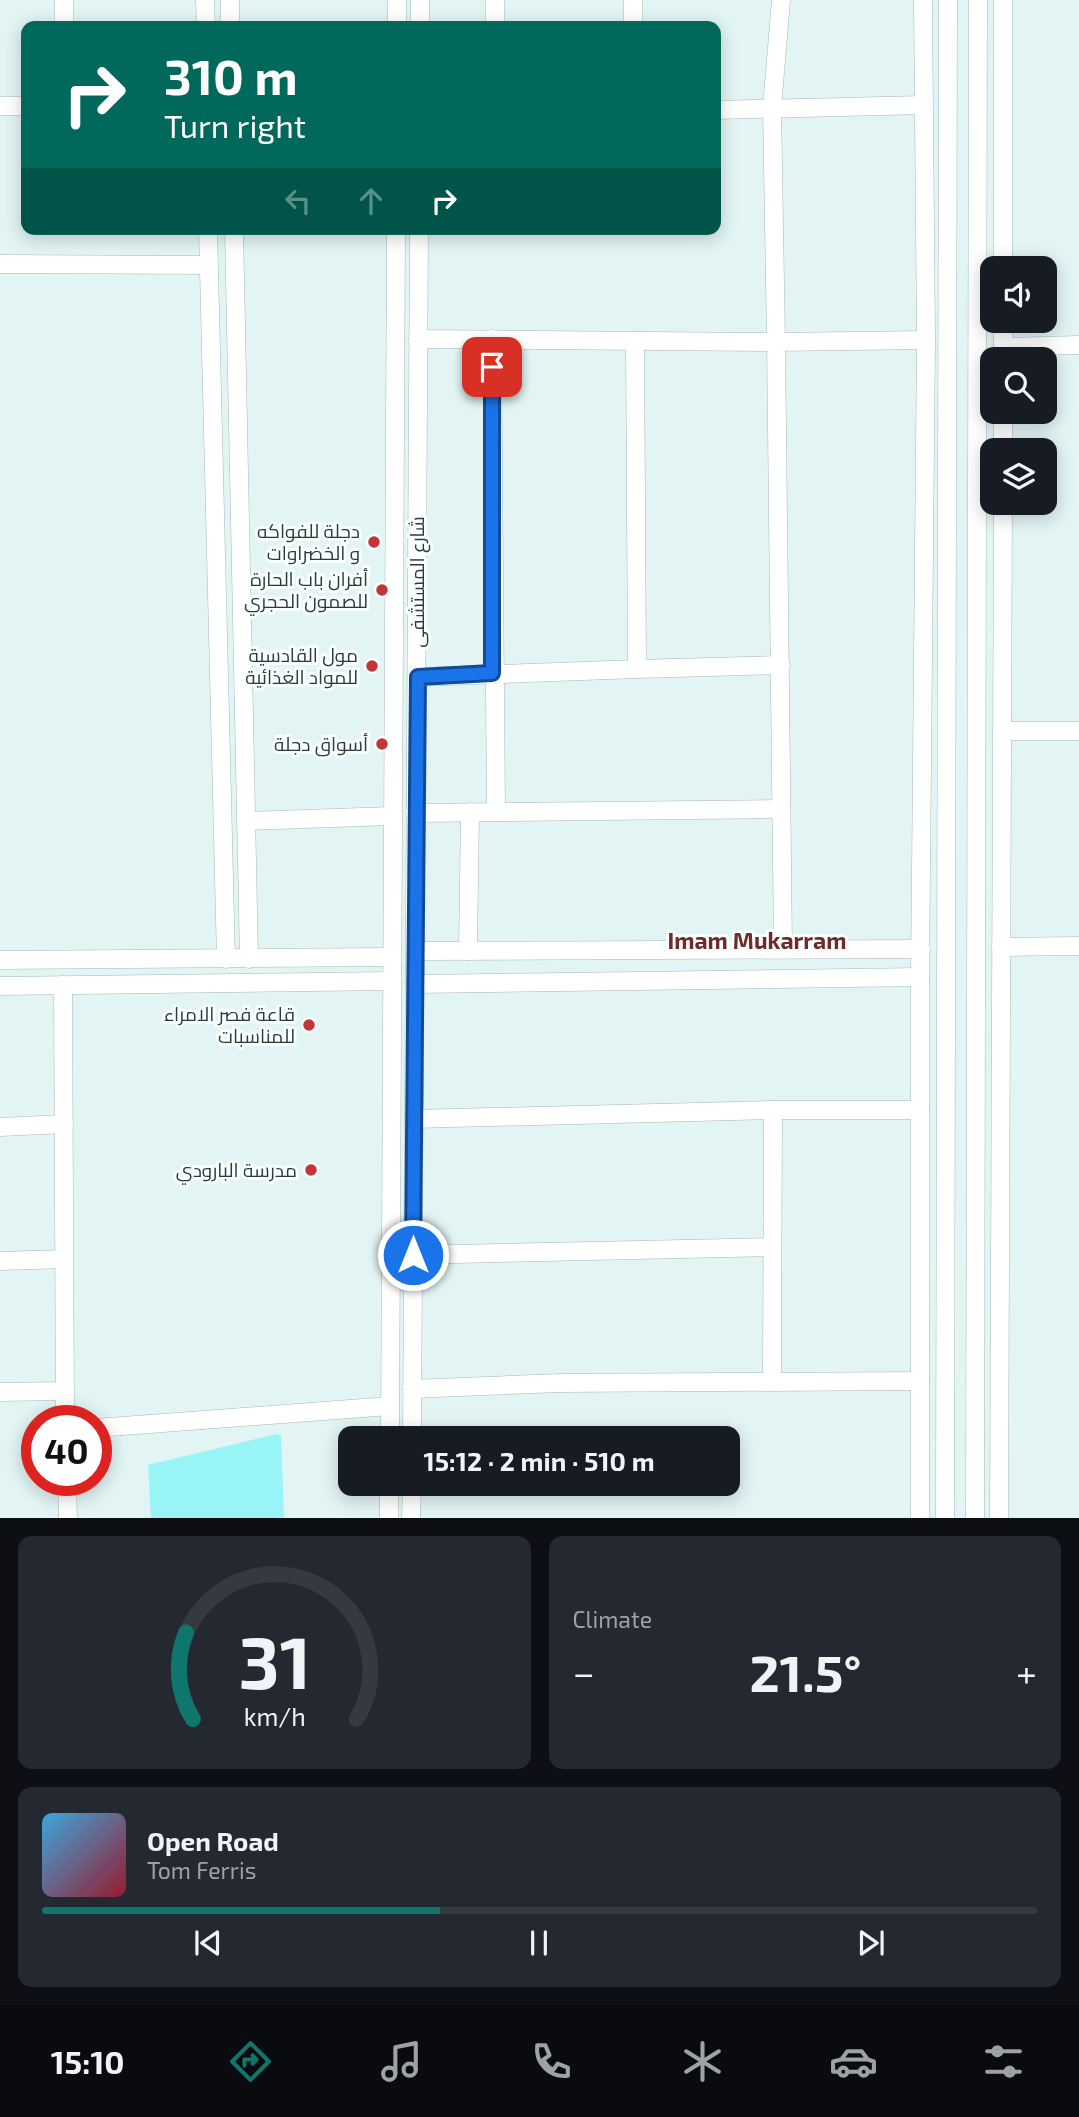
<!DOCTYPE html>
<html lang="en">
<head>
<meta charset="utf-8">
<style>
	:root { --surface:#171b24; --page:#242831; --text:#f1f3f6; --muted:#9ea1a6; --line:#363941; --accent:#0f766e }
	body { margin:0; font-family:"Exo 2",Cairo,sans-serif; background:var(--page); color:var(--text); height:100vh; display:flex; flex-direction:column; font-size:26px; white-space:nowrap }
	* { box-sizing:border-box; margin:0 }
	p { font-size:23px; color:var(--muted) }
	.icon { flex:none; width:38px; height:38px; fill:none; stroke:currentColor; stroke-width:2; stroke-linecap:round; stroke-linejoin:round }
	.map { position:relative; height:1518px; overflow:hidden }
	.drawer { display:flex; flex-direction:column; gap:18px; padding:18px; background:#0d0f14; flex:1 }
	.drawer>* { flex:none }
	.banner { position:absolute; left:21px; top:21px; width:700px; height:214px; border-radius:14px; box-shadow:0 4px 18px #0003; background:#00695c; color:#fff; overflow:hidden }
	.controls { position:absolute; left:980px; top:256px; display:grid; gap:14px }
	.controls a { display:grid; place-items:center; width:77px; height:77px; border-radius:14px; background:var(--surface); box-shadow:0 4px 18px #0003; font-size:35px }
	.speed { position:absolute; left:21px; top:1405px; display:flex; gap:14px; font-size:35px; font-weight:700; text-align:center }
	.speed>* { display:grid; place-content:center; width:91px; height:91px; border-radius:50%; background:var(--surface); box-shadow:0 4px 18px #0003; line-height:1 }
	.speed .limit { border:10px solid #d22; background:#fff; color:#111 }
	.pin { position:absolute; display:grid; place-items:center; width:60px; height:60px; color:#fff; margin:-30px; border-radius:14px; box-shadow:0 4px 10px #0006 }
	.me { position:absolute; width:77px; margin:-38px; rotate:0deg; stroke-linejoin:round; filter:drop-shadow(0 0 5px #0008) }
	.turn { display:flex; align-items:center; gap:24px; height:147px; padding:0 28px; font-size:32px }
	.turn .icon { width:91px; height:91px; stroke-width:2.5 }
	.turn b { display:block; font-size:49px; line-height:60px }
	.lanes { display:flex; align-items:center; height:66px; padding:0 28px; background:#0003; justify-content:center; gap:35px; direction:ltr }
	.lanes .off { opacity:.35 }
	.big { font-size:52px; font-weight:700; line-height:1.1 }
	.drawer .widget { flex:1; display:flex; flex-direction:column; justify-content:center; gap:10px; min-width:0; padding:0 24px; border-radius:14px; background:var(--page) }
	.drawer .dial { align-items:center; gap:0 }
	.dial svg { height:182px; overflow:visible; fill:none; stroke:var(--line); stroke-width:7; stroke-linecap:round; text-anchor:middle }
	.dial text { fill:var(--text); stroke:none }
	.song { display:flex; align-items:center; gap:21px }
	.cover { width:84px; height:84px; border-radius:10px; background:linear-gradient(135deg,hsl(200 70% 55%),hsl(350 70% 35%)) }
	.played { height:7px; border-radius:4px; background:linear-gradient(90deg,var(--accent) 40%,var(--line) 40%) }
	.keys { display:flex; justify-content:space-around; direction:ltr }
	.heat { display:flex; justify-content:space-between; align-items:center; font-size:38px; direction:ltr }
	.drawer .tiles { flex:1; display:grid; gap:18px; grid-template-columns:1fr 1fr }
	.widget:last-child { grid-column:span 2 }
	.trip { position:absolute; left:338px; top:1426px; width:402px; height:70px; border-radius:14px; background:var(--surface); box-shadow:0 4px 18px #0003; font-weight:700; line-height:70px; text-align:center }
	.menu { display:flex; height:112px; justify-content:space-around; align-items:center; background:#090b0e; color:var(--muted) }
	.menu .icon { width:49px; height:49px }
	.menu .selected { color:var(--accent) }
	.menu b { font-size:32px; color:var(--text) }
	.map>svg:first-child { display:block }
</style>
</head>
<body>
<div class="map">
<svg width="1079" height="1519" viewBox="0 0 1079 1519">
	<rect width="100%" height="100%" fill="#e2f4f4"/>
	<path fill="#99f4f6" d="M277,1434L281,1436L284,1518H151L148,1465Z"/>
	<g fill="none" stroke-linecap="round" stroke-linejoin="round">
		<defs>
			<g id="minor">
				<path d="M64,0V26"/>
				<path d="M205,0L206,26"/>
				<path d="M230,0V26"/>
				<path d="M633,0V26"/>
				<path d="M1003,0V268"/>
				<path d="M397,26V0"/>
				<path d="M420,26V0"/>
				<path d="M495,26V0"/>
				<path d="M0,106H26"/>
				<path d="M716,110L923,105"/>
				<path d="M208,229L226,959"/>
				<path d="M234,229L249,959"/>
				<path d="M0,264L208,265"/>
				<path d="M418,339L776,342L772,108L781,0"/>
				<path d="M492,339L496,811"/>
				<path d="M1003,347L1079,345"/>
				<path d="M1003,359V320"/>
				<path d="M1003,450V411"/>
				<path d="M637,669L781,665"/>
				<path d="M418,677L637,669L635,341"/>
				<path d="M1002,731H1079"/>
				<path d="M415,813L781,809"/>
				<path d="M246,821L392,816"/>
				<path d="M1001,947L1079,946"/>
				<path d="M783,949L776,342L926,340"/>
				<path d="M416,951L921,949"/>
				<path d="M468,951L470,812"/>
				<path d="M0,960L391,957"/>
				<path d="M415,984L920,977"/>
				<path d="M63,985L65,1421"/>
				<path d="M0,986L391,981"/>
				<path d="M414,1119L773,1110H920"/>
				<path d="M0,1127L64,1124"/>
				<path d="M413,1255L770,1247"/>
				<path d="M0,1261L64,1259"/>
				<path d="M772,1381L773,1110"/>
				<path d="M412,1389L560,1383L920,1381"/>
				<path d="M0,1392L65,1391"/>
				<path d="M96,1428L390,1406"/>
				<path d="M390,1438L396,229"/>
				<path d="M412,1438L419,229"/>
				<path d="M67,1480L68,1519"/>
				<path d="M389,1519V1484"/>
				<path d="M411,1519L412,1484"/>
				<path d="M920,1519V977L926,340L923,0"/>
				<path d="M945,1519L948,0"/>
				<path d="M975,1519L978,0"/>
				<path d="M999,1519L1003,502"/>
			</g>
		</defs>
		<use href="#minor" stroke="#a7b8b8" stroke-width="19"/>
		<use href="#minor" stroke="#fff" stroke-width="18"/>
	</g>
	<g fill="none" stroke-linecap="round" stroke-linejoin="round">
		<defs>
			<path id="route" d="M413,1255L418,677L492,673V367"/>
		</defs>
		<use href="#route" stroke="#114b97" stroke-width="18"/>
		<use href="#route" stroke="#1a73e8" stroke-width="12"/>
	</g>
	<g fill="#c43537" stroke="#f8ffff" stroke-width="2.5">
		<circle cx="374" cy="542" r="7"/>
		<circle cx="382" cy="590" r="7"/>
		<circle cx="372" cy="666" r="7"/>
		<circle cx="382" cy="744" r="7"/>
		<circle cx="309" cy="1025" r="7"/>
		<circle cx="311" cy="1170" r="7"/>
	</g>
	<g text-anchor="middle" stroke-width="6" stroke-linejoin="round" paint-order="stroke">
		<g font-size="19" fill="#313838" stroke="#f8ffff" text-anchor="end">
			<text x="360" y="538">دجلة للفواكه<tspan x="360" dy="22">و الخضراوات</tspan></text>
			<text x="368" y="586">أفران باب الحارة<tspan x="368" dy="22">للصمون الحجري</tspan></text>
			<text x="358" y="662">مول القادسية<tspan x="358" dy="22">للمواد الغذائية</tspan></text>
			<text x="368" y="751">أسواق دجلة</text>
			<text x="295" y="1021">قاعة فصر الامراء<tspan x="295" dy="22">للمناسبات</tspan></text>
			<text x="297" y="1177">مدرسة البارودي</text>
		</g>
		<g font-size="19" fill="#313838" stroke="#f8ffff">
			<text transform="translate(417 582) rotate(-90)" y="7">شارع المستشفى</text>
		</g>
		<g font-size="23" font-weight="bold" fill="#702a28" stroke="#f8ffff">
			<text x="757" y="949">Imam Mukarram</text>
		</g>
	</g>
</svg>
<div class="controls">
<a><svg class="icon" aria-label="sound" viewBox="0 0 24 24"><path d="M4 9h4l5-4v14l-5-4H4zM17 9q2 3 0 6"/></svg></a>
<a><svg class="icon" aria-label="search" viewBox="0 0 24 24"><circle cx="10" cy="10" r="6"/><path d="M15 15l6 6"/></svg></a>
<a><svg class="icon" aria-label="layers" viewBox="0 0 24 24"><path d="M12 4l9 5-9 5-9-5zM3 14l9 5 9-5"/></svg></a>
</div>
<div class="speed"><div class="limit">40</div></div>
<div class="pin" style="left:492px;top:367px;background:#d93025"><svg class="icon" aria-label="arrive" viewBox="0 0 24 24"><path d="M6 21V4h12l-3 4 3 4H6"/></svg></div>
<svg class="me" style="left:413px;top:1255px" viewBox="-20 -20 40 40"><circle r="17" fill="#1a73e8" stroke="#fff" stroke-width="3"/><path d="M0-11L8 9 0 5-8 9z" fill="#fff"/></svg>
<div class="trip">15:12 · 2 min · 510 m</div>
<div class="banner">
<div class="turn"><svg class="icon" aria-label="right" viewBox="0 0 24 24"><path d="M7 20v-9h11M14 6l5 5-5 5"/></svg><div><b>310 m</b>Turn right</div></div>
<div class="lanes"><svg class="icon off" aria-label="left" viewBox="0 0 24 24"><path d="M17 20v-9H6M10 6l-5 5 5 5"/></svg><svg class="icon off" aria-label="ahead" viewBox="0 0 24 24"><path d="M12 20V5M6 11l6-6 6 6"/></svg><svg class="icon" aria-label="right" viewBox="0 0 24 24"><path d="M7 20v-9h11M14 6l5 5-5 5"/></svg></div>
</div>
</div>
<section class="drawer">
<div class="tiles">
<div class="widget dial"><svg viewBox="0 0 100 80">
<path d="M14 69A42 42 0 1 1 86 69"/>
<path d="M14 69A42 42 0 0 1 11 31" stroke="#0f766e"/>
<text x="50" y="56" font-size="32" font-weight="700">31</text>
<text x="50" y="72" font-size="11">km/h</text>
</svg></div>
<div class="widget"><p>Climate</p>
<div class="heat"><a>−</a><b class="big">21.5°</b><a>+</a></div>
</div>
<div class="widget">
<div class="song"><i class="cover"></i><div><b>Open Road</b><p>Tom Ferris</p></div></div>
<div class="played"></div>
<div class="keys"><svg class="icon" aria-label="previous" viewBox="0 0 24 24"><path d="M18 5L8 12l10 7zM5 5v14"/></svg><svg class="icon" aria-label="pause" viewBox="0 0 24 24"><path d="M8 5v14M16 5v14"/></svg><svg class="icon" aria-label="next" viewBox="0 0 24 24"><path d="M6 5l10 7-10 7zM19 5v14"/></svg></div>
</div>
</div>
</section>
<nav class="menu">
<b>15:10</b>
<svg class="icon selected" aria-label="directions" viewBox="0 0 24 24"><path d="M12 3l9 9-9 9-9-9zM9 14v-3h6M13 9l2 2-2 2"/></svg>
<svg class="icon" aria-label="music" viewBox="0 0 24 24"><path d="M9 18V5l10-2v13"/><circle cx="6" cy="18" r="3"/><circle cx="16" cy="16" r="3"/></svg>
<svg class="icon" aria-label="phone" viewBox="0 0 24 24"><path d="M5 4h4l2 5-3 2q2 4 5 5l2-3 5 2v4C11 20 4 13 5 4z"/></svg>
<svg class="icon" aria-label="climate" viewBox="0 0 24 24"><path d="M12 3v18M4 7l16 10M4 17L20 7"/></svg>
<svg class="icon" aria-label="car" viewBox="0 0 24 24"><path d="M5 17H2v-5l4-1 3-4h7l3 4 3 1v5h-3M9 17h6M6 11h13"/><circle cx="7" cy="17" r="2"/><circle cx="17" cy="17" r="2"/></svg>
<svg class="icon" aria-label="filters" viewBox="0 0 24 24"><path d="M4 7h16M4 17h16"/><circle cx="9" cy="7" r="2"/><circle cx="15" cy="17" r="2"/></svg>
</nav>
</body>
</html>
